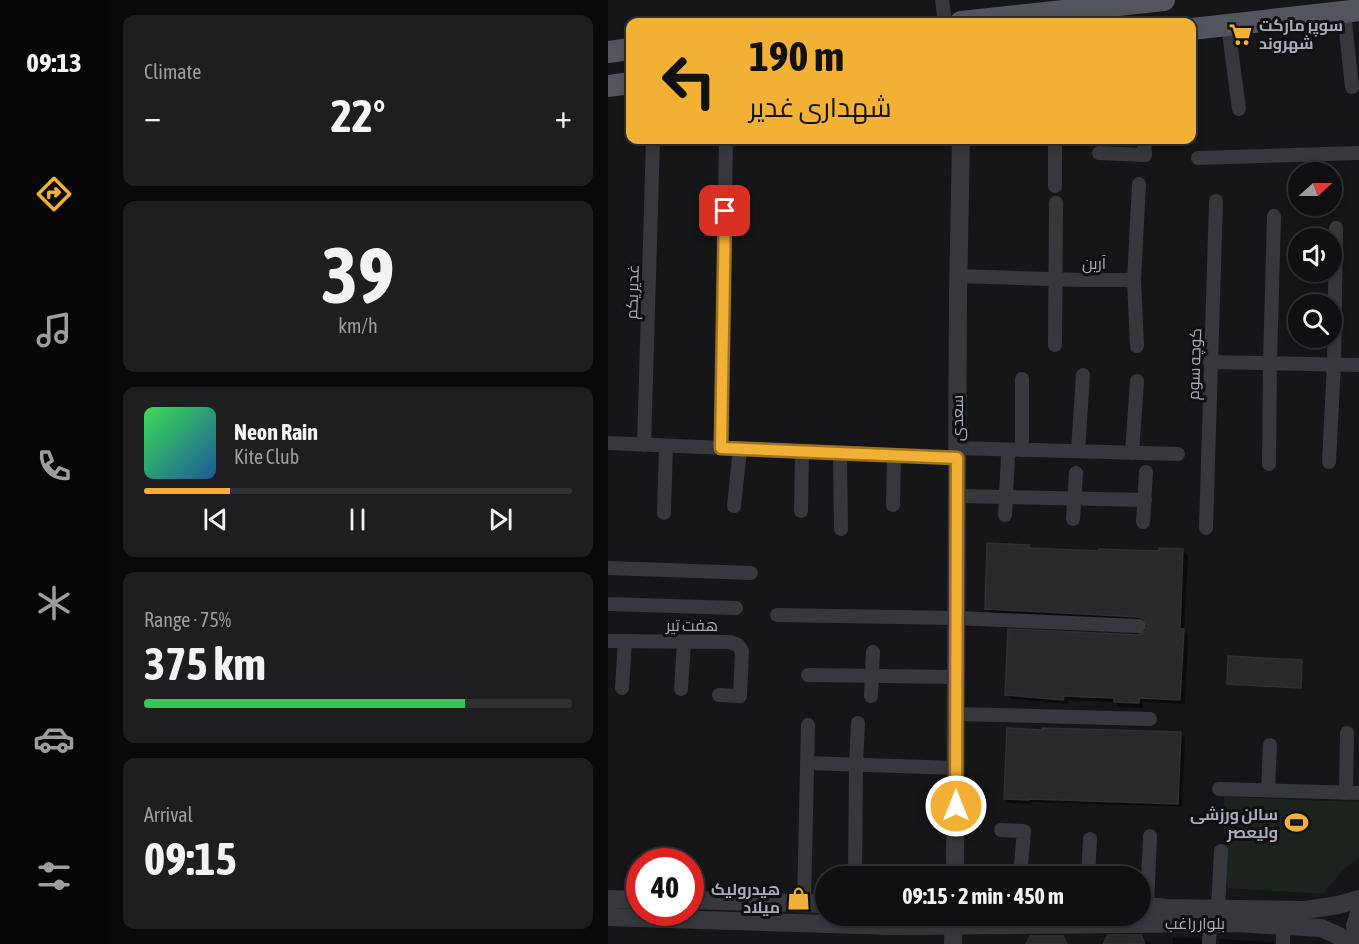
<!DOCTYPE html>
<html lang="en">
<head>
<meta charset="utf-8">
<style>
	:root { --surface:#101012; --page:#1e1e20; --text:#f1f3f6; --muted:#9c9d9f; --line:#303032; --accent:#f2b134 }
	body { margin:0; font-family:"Asap Condensed",Cairo,sans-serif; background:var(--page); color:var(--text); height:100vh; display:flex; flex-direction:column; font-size:22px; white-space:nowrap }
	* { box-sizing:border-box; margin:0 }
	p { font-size:20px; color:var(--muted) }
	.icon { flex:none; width:33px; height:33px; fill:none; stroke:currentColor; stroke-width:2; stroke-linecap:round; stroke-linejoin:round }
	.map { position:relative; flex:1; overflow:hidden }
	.panel { display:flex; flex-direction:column; gap:15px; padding:15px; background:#09090a; width:500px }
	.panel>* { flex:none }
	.top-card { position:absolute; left:18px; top:18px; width:570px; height:126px; border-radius:12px; box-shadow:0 3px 9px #0003,0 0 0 2px var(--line); background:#f2b134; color:#111; overflow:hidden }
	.needle { width:39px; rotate:69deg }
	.tools { position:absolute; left:680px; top:162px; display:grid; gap:12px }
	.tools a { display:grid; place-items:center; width:54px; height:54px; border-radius:50%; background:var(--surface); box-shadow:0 3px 9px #0003,0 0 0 2px var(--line); font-size:30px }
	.speed { position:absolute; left:18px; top:848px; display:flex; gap:12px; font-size:30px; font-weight:700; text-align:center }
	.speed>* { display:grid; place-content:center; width:78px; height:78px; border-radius:50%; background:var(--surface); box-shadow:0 3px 9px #0003,0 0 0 2px var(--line); line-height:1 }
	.speed .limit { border:9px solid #d22; background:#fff; color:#111 }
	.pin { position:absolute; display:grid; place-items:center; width:51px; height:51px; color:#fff; margin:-26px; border-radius:12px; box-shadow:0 3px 9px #0006 }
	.me { position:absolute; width:66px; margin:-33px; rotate:0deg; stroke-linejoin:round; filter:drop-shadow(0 0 4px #0008) }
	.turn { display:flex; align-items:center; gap:21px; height:126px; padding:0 24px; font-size:27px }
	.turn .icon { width:78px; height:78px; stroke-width:2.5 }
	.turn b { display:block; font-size:42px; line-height:51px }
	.big { font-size:45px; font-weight:700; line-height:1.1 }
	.panel .tile { flex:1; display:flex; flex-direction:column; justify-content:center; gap:9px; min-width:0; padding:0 21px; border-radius:12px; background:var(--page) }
	.panel .dial { align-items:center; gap:0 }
	.dial b { font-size:78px; line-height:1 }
	.song { display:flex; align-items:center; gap:18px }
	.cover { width:72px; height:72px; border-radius:9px; background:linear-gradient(135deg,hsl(130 70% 55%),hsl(210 70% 35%)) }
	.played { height:6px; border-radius:3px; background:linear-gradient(90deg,var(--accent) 20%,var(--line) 20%) }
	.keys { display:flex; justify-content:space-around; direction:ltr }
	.heat { display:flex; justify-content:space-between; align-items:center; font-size:33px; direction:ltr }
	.charge { height:9px; border-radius:4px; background:linear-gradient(90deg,#34c759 75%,var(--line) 0) }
	.trip { position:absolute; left:207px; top:866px; width:336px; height:60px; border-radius:30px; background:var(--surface); box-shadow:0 3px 9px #0003,0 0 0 2px var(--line); font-weight:700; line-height:60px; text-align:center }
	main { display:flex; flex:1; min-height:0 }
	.dock { display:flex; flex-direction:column; width:108px; justify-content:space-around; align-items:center; background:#060607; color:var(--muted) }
	.dock .icon { width:42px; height:42px }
	.dock .active { color:var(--accent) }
	.dock b { font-size:27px; color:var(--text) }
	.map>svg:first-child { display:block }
</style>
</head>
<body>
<main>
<nav class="dock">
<b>09:13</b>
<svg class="icon active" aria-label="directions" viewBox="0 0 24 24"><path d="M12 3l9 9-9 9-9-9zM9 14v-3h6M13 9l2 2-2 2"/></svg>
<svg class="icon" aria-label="music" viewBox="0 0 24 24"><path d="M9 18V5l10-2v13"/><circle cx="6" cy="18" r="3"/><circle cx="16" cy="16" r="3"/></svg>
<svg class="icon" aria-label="phone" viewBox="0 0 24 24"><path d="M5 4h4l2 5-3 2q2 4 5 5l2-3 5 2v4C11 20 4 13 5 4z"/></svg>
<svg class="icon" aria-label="climate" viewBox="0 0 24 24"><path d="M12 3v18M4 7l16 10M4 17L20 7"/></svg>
<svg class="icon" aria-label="car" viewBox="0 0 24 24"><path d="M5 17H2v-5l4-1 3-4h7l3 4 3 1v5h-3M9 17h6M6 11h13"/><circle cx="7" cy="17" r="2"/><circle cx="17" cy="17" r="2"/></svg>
<svg class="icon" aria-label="filters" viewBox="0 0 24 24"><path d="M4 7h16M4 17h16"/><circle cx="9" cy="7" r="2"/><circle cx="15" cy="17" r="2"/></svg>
</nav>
<section class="panel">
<div class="tile"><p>Climate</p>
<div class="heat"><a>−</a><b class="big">22°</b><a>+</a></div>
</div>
<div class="tile dial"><b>39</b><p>km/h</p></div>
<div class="tile">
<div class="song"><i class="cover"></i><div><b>Neon Rain</b><p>Kite Club</p></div></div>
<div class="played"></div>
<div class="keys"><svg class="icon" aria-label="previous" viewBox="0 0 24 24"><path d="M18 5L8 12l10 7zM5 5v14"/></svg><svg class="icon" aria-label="pause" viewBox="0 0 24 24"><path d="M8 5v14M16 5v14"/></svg><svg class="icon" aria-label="next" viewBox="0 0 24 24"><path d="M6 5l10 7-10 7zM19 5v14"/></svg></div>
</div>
<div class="tile"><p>Range · 75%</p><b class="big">375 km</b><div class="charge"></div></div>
<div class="tile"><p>Arrival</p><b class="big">09:15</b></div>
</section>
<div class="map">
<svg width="752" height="944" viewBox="0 0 752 944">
	<rect width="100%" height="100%" fill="#161618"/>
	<path fill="#1c231d" d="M616,797L751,802V857L735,870L715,894L619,888Z"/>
	<g fill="#0007">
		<path d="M420,546L424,550L552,552L575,551L580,556L576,631L580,635L577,704L535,702V708L512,707L508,702L460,700V704L404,699L399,694L537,635L542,627L538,621L383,613L378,608Z"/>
		<path d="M694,661L693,688L621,684Z"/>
		<path d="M435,731L573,734L577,738L574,807L424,802V804L401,803L397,799Z"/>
		<path d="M500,937H532L537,942L540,941L543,944H494L493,942Z"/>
		<path d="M565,937L592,938L596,944H565Z"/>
		<path d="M612,939L665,942L667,944H611Z"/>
	</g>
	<g fill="#29292c" stroke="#303034" stroke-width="1.5">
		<path d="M379,543L421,545V548L491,551V549L550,551L551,548L575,549L572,629H576L572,700L531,698V703L506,702V698L456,696L455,700L397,695L400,629L531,635L538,631L540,626L536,619L531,617L377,609Z"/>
		<path d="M620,656L694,660L693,688L619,684Z"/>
		<path d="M399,728L434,730V728L573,732L570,804L421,799V800L396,799Z"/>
		<path d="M500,935H533L537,944H495Z"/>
		<path d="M422,936H455L459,944H418Z"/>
	</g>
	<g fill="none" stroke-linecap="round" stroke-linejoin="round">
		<g stroke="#37383d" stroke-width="14">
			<path d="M334,0L337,22"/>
			<path d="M736,12L744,87"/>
			<path d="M620,25L631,109"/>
			<path d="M491,153L537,155L536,140"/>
			<path d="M590,158L752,153"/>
			<path d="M447,186V140"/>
			<path d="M350,276L473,280H526L531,184"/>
			<path d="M526,280L529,346"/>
			<path d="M447,345L448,203"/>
			<path d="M602,362L752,365"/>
			<path d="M0,443L349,458"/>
			<path d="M36,445L45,140"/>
			<path d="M113,448L118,140"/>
			<path d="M349,448L570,454"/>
			<path d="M414,450V379"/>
			<path d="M470,451L475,375"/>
			<path d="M232,453L233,529"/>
			<path d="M524,453L529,381"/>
			<path d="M721,462L726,364L728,228"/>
			<path d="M661,464L662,363L666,216"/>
			<path d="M349,496L537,500"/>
			<path d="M285,505L286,456"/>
			<path d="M126,506L132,449"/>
			<path d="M193,511L194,451"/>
			<path d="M56,513L58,446"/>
			<path d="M397,515L400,456"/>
			<path d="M465,519L468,473"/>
			<path d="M535,522L538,472"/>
			<path d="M598,528L608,201"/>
			<path d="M0,568L143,573"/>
			<path d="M0,604L128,608"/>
			<path d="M169,615L348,618L531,626"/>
			<path d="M0,641L121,642L130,645L134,651L132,696L111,695"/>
			<path d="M200,675L348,677"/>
			<path d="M14,688L17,641"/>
			<path d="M73,689L76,642"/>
			<path d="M263,696L265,652"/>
			<path d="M348,714L542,719"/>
			<path d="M199,763L348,768"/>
			<path d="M611,789L752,793"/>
			<path d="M660,790L662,745"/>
			<path d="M738,793L739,733"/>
			<path d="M393,830L416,831L412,876"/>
			<path d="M247,876L248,765L250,723"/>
			<path d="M480,876L482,839"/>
			<path d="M196,903L200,725"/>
			<path d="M539,905L542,836"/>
			<path d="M610,908L613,851"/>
			<path d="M675,926V944"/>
			<path d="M601,944L602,922"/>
		</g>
		<g stroke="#37383d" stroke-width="18">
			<path d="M347,876L350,295L353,140"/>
			<path d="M0,899L32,900"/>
			<path d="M82,900L218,904"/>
			<path d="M532,905L558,908L697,910L730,905L752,899"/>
			<path d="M0,917L284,926L628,923L713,928L731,936L736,944"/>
			<path d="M345,944L346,915"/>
			<path d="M748,944L747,926L752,910"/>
		</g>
		<g stroke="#53555c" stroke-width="22">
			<path d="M353,22L556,0"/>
			<path d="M584,29L752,10"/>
			<path d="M0,52L22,49"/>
			<path d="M0,86L22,83"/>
		</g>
	</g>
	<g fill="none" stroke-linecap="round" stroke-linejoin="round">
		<defs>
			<path id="route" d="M117,211L113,448L349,458L348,806"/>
		</defs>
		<use href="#route" stroke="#9d7322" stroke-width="15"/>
		<use href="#route" stroke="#f2b134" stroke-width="10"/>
	</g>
	<defs>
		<symbol id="supermarket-bare" viewBox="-9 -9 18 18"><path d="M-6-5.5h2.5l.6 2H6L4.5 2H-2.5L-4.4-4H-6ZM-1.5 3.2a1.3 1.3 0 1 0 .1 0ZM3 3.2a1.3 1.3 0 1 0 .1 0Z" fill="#f2b134" stroke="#111113" stroke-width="2.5" paint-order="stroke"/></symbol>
		<symbol id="stadium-bare" viewBox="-9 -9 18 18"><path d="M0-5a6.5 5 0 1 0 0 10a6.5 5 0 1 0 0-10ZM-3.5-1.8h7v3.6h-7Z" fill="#f2b134" stroke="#111113" stroke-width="2.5" paint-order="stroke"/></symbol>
		<symbol id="shop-bare" viewBox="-9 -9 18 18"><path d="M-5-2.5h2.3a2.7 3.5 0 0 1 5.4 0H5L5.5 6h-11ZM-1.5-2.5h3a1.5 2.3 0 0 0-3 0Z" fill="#f2b134" stroke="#111113" stroke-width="2.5" paint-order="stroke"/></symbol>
	</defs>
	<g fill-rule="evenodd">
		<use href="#supermarket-bare" x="616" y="18" width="33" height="33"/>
		<use href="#stadium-bare" x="672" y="806" width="33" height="33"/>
		<use href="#shop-bare" x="174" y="882" width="33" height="33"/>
	</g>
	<g text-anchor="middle" stroke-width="6" stroke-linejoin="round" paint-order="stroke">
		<g font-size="16" font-weight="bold" fill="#a8adb8" stroke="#111113" text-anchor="end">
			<text x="651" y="31" text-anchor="start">سوپر مارکت<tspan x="651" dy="18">شهروند</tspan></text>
			<text x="670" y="820">سالن ورزشی<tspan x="670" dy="18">ولیعصر</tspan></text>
			<text x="172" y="895">هیدرولیک<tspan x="172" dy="18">میلاد</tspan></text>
		</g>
		<g font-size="16" fill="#a8adb8" stroke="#111113">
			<text x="486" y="269">آرین</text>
			<text transform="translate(24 292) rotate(-88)" y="6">غدیر یکم</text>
			<text transform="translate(586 364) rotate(-88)" y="6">کوچه سوم</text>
			<text transform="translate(349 418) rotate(-90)" y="6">سعدی</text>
			<text x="84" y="631">هفت تیر</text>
			<text x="587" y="929">بلوار راغب</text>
		</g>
	</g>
</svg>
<div class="tools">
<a><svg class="needle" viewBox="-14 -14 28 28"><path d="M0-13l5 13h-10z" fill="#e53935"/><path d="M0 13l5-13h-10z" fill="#9c9d9f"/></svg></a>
<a><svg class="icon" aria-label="sound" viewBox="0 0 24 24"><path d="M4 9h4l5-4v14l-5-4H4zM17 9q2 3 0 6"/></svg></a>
<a><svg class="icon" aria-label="search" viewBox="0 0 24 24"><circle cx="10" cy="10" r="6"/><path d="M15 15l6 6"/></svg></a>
</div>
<div class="speed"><div class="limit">40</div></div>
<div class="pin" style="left:117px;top:211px;background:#d93025"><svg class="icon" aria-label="arrive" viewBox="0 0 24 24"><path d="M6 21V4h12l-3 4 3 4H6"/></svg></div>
<svg class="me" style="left:348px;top:806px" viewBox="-20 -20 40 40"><circle r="17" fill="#f2b134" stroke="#fff" stroke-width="3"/><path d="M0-11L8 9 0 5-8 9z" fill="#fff"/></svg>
<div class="trip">09:15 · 2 min · 450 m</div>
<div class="top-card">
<div class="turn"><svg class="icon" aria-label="left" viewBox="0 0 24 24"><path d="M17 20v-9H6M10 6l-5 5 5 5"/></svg><div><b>190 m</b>شهداری غدیر</div></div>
</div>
</div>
</main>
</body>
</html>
